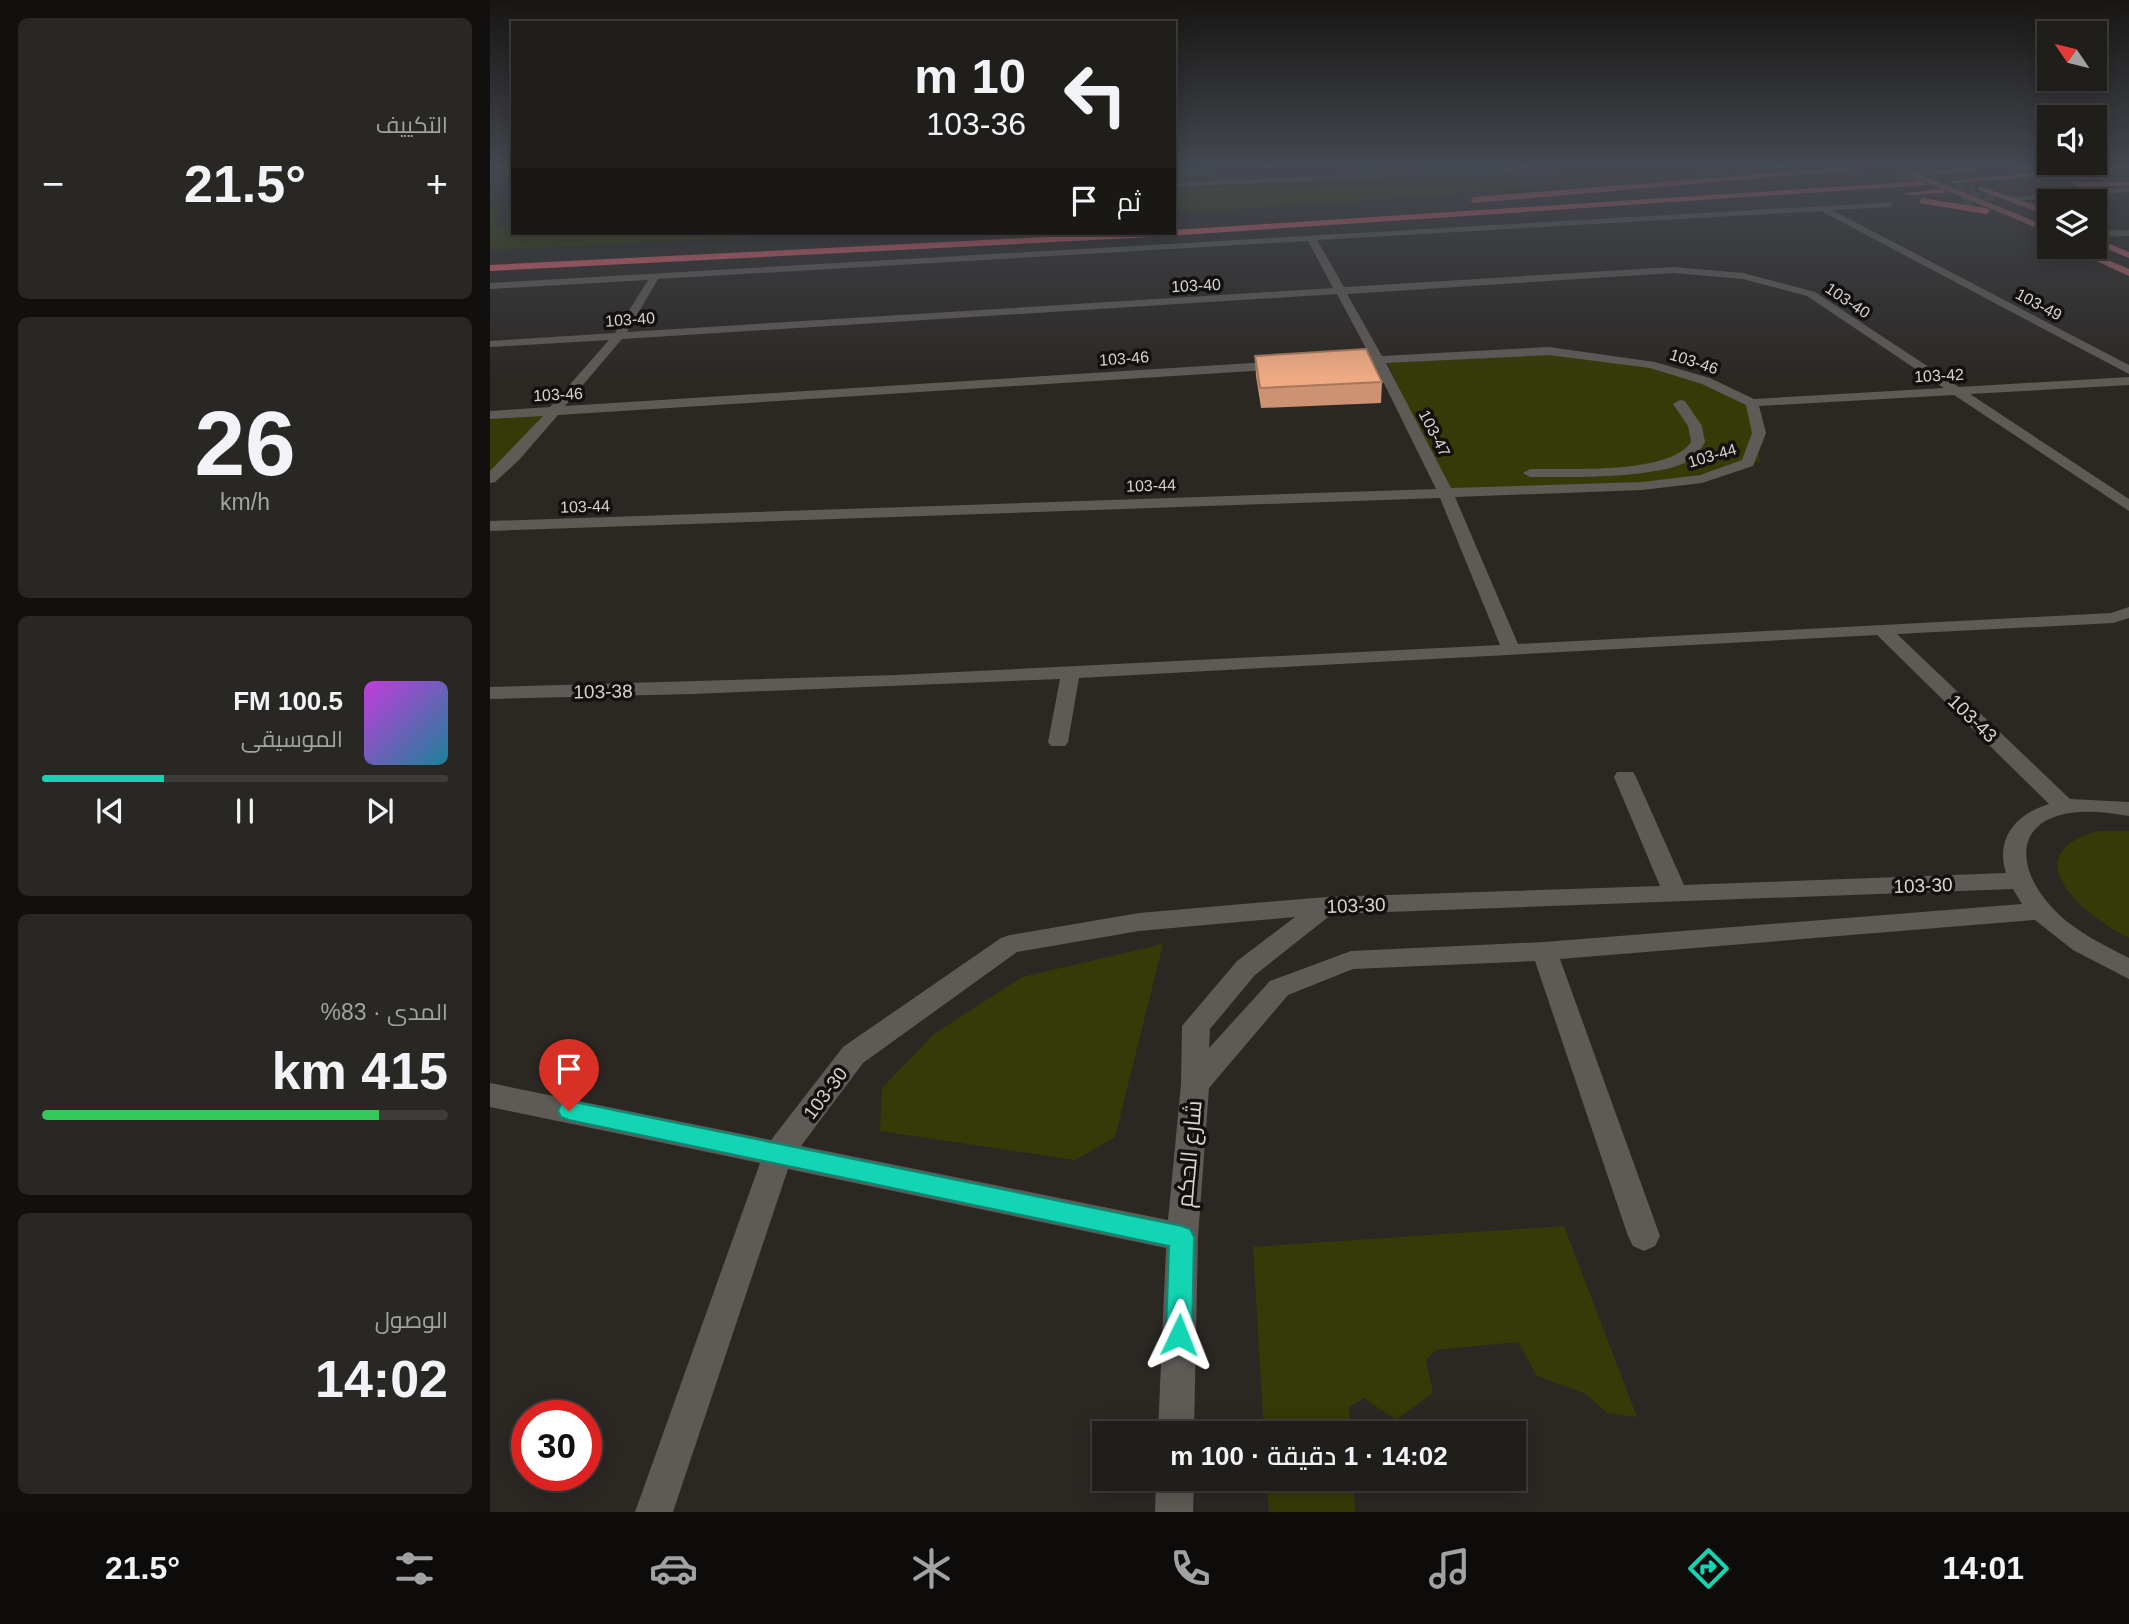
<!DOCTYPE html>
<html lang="ar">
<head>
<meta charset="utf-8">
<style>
	:root { --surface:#201e1b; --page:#282724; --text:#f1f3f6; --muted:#a2a2a3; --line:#3d3c3a; --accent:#13d5b3 }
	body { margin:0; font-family:Arial,Cairo,sans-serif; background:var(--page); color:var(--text); direction:rtl; height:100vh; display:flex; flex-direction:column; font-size:26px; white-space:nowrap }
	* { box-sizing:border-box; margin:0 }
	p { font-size:23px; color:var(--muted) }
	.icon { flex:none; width:38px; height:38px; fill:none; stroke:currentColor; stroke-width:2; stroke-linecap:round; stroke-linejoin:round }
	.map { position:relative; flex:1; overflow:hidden; direction:ltr }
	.details { display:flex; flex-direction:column; gap:18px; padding:18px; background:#12100f; width:490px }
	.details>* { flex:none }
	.guide { position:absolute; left:21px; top:21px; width:665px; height:214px; border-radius:0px; box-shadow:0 4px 18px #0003,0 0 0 2px var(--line); direction:rtl; background:#201e1b; color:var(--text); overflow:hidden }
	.needle { width:46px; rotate:305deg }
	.controls { position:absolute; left:1547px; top:21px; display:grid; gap:14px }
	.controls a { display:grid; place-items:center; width:70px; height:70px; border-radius:0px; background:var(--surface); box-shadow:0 4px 18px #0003,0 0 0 2px var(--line); font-size:35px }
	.speed { position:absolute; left:21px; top:1400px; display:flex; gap:14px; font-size:35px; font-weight:700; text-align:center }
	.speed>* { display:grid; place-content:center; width:91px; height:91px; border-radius:50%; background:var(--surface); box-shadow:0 4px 18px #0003,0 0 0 2px var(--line); line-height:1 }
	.speed .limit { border:10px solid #d22; background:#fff; color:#111 }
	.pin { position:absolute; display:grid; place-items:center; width:60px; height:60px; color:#fff; margin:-72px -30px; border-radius:50% 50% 50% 0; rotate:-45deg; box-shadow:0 0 7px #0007 }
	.pin .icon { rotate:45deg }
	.me { position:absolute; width:77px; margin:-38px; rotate:2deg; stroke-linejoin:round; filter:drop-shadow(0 0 5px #0008) }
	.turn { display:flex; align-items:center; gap:24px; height:147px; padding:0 35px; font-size:32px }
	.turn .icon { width:91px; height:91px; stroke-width:2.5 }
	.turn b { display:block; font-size:49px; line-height:60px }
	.then { display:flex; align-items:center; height:66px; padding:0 35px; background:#0003; gap:14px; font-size:26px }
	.big { font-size:52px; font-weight:600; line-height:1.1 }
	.details .card { flex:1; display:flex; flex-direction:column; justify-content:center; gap:10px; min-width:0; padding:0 24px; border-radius:10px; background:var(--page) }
	.details .dial { align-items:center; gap:0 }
	.dial b { font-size:91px; line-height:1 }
	.song { display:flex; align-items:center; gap:21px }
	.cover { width:84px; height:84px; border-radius:10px; background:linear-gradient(135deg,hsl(290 70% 55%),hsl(190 70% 35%)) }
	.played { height:7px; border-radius:4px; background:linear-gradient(90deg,var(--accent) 30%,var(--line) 30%) }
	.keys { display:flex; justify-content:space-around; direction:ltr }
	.heat { display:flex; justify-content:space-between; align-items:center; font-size:38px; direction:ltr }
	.charge { height:10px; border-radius:5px; background:linear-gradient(90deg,#34c759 83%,var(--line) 0) }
	.trip { position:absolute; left:602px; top:1421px; width:434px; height:70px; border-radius:0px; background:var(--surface); box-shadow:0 4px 18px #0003,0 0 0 2px var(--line); font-weight:600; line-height:70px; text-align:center; direction:rtl }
	.tabs { display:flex; height:112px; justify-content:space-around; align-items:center; background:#0d0c0b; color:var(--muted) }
	.tabs .icon { width:49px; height:49px }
	.tabs .active { color:var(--accent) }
	.tabs b { font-size:32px; color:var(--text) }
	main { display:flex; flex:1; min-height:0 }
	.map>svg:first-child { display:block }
</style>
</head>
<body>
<main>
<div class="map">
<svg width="1639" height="1512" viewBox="0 0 1639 1512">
	<rect width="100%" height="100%" fill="#2b2824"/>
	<g fill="#353a07">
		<path d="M1193,166H1288L865,202L684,213V190C854,181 1024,185 1193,166Z"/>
		<path d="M0,208H10L5,217L7,228L23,224V233H343L0,250Z"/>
		<path d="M1059,351L1161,365L1216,381L1262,403L1270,462L1152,486L955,492L898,363Z"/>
		<path d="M62,412L0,479V415Z"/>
		<path d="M1608,831H1639V938C1594,916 1521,855 1608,831Z"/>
		<path d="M673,944L625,1137L585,1160L390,1131L392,1088L444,1034L532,977Z"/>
		<path d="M1074,1226L1147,1417L1117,1413L1096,1394L1047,1376L1028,1342L946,1350L936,1360L943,1393L906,1420L874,1398L859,1407L860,1433H774L763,1247Z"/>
		<path d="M777,1479H863L865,1512H779Z"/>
	</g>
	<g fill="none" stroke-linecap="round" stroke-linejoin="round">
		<path stroke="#45423e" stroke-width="9" stroke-dasharray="9 4.5" stroke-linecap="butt" d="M1482,204L1476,198L1504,196"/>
		<g stroke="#45423e" stroke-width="9" stroke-dasharray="9 4.5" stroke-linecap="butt">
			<path d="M1410,174L1440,172"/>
			<path d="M1452,191L1485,189"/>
		</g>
		<g fill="#5e5a56" fill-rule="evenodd">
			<path d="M1062,166H1127L684,187V183Z"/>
			<path d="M684,168L717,171L721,173L717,175L684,172Z"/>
			<path d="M1639,188V192L1521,201L1517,198L1595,189Z"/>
			<path d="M1404,202L1401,207L1342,210L1639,365V374L1331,211L827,240L854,287L1183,267L1253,273L1325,292L1469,387L1639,377V385L1480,394L1639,499V511L1464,395L1269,406L1276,433L1263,466L1212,483L1152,490L965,497L1028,644L1621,613L1639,607V618L1623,623L1407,634L1580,799L1639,802V816C1620,813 1600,810 1580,813C1523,822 1528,869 1559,904C1580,929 1610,943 1639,958V979L1583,950L1545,920L1070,959L1170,1236L1165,1246L1154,1251L1143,1246L1138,1236L1045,961L863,969L798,995L719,1088L708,1237L704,1433H668L676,1248L298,1169L183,1512H145L270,1163L0,1107V1083L281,1140L353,1047L511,938L520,935L649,913L836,897L1170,886L1124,777L1127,772H1143L1146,777L1194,885L1516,873C1505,838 1526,814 1559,804L1387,635L589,678L578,742L575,746H561L558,742L570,679L203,694L0,699V687L406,675L1010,645L950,498L0,531V521L946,489L884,363L854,365L848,361L854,357L880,356L847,294L132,339L75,406L794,361L800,365L794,369L68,415L29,460L5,482L0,483V471L53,416L0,419V411L60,407L119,340L0,347V341L125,333L158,280L0,289V283ZM818,241L843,288L137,332L168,279ZM1183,273L1253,279L1317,296L1454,388L1264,399L1220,378L1165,362L1059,347L892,356L857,294ZM1059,355L1160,368L1212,384L1256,405L1262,433L1252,460L1210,475L1152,482L961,488L896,363ZM1523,889L1532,904L1054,942L861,951L780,981L719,1048L720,1029L765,975L842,914ZM805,917L747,961L692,1026L691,1084L678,1220L311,1146L373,1063L527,952L649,931Z"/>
			<path d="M1639,230V236L1609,237L1605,234L1609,231Z"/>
			<path d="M1190,400L1195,401L1212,426L1215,442C1212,446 1210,452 1206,456C1180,480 1076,477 1040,477L1033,473L1040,469C1078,468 1179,475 1201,442L1198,426L1183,404Z"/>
			<path d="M666,1479H704L703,1512H665Z"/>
		</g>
		<g fill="#ae5d63" fill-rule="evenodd">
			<path d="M1397,166H1409L1559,227V233Z"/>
			<path d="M1489,186L1559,210V216L1489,190Z"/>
			<path d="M1605,238L1639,252V258L1605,244Z"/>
			<path d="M1576,247H1588L1639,269V276Z"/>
		</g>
		<g fill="#e35f6b" fill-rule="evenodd">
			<path d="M1373,166L1397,167L984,203L980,200L984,197Z"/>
			<path d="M1619,166H1639V169L1464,183L1460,181Z"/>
			<path d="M1482,167L1485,171L1440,174L1436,172Z"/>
			<path d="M1434,181L1437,185L662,237L0,271V265L633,233H684V230Z"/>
			<path d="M1582,182H1639V186H1585Z"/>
			<path d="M1452,189L1455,193L1419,195L1415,193Z"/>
			<path d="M1432,198L1496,208L1500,211L1496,214L1429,203Z"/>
		</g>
	</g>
	<path fill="#cd9271" d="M765,356L892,382L891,403L771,408L766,376Z"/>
	<path fill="#eeaa83" stroke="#a7775c" stroke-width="2" d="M876,349L892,382L770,388L765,356Z"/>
	<linearGradient id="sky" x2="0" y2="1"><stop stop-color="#181614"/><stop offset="0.44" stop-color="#444850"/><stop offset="1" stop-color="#444850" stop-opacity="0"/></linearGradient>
	<rect width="1639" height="378" fill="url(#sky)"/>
	<path fill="#13d5b3" stroke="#0c8a74" stroke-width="2" d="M79,1101L692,1226L700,1229L704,1237L702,1335L698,1344L689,1348L680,1344L676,1335L679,1246L79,1120L71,1117L68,1111L71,1104Z"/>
	<g text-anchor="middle" stroke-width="7" stroke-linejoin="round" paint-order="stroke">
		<g font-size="16" fill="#d6d4d1" stroke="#13110f">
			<text transform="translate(706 285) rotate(-3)" y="6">103-40</text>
			<text transform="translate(1358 300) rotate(34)" y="6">103-40</text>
			<text transform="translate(1549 304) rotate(28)" y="6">103-49</text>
			<text transform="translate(140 319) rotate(-4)" y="6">103-40</text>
			<text transform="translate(634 358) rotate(-4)" y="6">103-46</text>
			<text transform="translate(1204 361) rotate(18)" y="6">103-46</text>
			<text transform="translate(1449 375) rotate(-3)" y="6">103-42</text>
			<text transform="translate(68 394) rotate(-3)" y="6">103-46</text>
			<text transform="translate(945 433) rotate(63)" y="6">103-47</text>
			<text transform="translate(1222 455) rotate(-16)" y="6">103-44</text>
			<text transform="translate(661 485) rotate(-2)" y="6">103-44</text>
			<text transform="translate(95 506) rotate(-2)" y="6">103-44</text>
		</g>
		<g font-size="19" fill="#d6d4d1" stroke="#13110f">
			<text transform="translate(113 691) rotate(-1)" y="7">103-38</text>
			<text transform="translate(1483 718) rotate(44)" y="7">103-43</text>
			<text transform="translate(1433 885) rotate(-2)" y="7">103-30</text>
			<text transform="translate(866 905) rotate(-2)" y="7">103-30</text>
			<text transform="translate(335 1093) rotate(-53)" y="7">103-30</text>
		</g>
		<g font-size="23" fill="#d6d4d1" stroke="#13110f">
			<text transform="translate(699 1154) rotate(-85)" y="8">شارع الحكم</text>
		</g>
	</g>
</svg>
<div class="controls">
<a><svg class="needle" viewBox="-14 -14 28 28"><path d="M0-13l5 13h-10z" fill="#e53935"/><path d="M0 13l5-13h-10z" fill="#a2a2a3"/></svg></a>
<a><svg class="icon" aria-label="sound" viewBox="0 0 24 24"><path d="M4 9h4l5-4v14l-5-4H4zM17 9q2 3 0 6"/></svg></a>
<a><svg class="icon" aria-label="layers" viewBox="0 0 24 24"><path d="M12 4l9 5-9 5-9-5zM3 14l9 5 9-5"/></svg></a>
</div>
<div class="speed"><div class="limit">30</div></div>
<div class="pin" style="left:79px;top:1111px;background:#d93025"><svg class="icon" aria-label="arrive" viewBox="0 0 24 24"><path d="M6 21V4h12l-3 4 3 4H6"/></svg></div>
<svg class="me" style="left:689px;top:1335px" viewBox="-20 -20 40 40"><path d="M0-17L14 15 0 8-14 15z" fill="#13d5b3" stroke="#fff" stroke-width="4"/></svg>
<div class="trip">14:02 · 1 دقيقة · 100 m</div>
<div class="guide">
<div class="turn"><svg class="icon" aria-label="left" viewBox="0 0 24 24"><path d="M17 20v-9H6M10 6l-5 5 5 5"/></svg><div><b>10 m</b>103-36</div></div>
<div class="then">ثم<svg class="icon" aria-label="arrive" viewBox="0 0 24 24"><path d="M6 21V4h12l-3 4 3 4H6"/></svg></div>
</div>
</div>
<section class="details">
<div class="card"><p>التكييف</p>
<div class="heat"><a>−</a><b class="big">21.5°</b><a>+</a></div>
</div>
<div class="card dial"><b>26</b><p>km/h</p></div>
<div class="card">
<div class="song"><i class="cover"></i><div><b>100.5 FM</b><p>الموسيقى</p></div></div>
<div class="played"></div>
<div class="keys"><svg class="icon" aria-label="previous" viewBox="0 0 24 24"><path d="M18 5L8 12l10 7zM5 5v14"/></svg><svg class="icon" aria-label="pause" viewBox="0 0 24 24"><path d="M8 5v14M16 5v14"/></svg><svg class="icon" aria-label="next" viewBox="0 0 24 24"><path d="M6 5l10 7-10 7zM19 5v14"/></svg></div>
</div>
<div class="card"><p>المدى · 83%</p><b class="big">415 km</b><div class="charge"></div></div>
<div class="card"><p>الوصول</p><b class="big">14:02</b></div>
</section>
</main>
<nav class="tabs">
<b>14:01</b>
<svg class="icon active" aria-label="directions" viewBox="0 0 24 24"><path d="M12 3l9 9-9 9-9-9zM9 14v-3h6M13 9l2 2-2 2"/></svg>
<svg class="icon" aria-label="music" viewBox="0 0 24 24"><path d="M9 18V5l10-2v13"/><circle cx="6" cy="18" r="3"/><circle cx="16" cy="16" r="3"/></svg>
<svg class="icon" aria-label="phone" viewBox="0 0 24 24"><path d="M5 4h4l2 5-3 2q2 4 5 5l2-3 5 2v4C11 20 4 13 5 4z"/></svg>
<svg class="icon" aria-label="climate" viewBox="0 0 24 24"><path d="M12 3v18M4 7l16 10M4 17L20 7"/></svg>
<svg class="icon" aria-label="car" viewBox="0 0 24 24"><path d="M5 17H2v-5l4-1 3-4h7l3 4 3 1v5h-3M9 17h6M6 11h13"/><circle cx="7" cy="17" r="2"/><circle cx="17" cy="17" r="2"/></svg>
<svg class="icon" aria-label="filters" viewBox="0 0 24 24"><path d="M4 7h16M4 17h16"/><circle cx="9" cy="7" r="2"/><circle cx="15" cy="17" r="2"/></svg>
<b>21.5°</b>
</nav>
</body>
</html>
